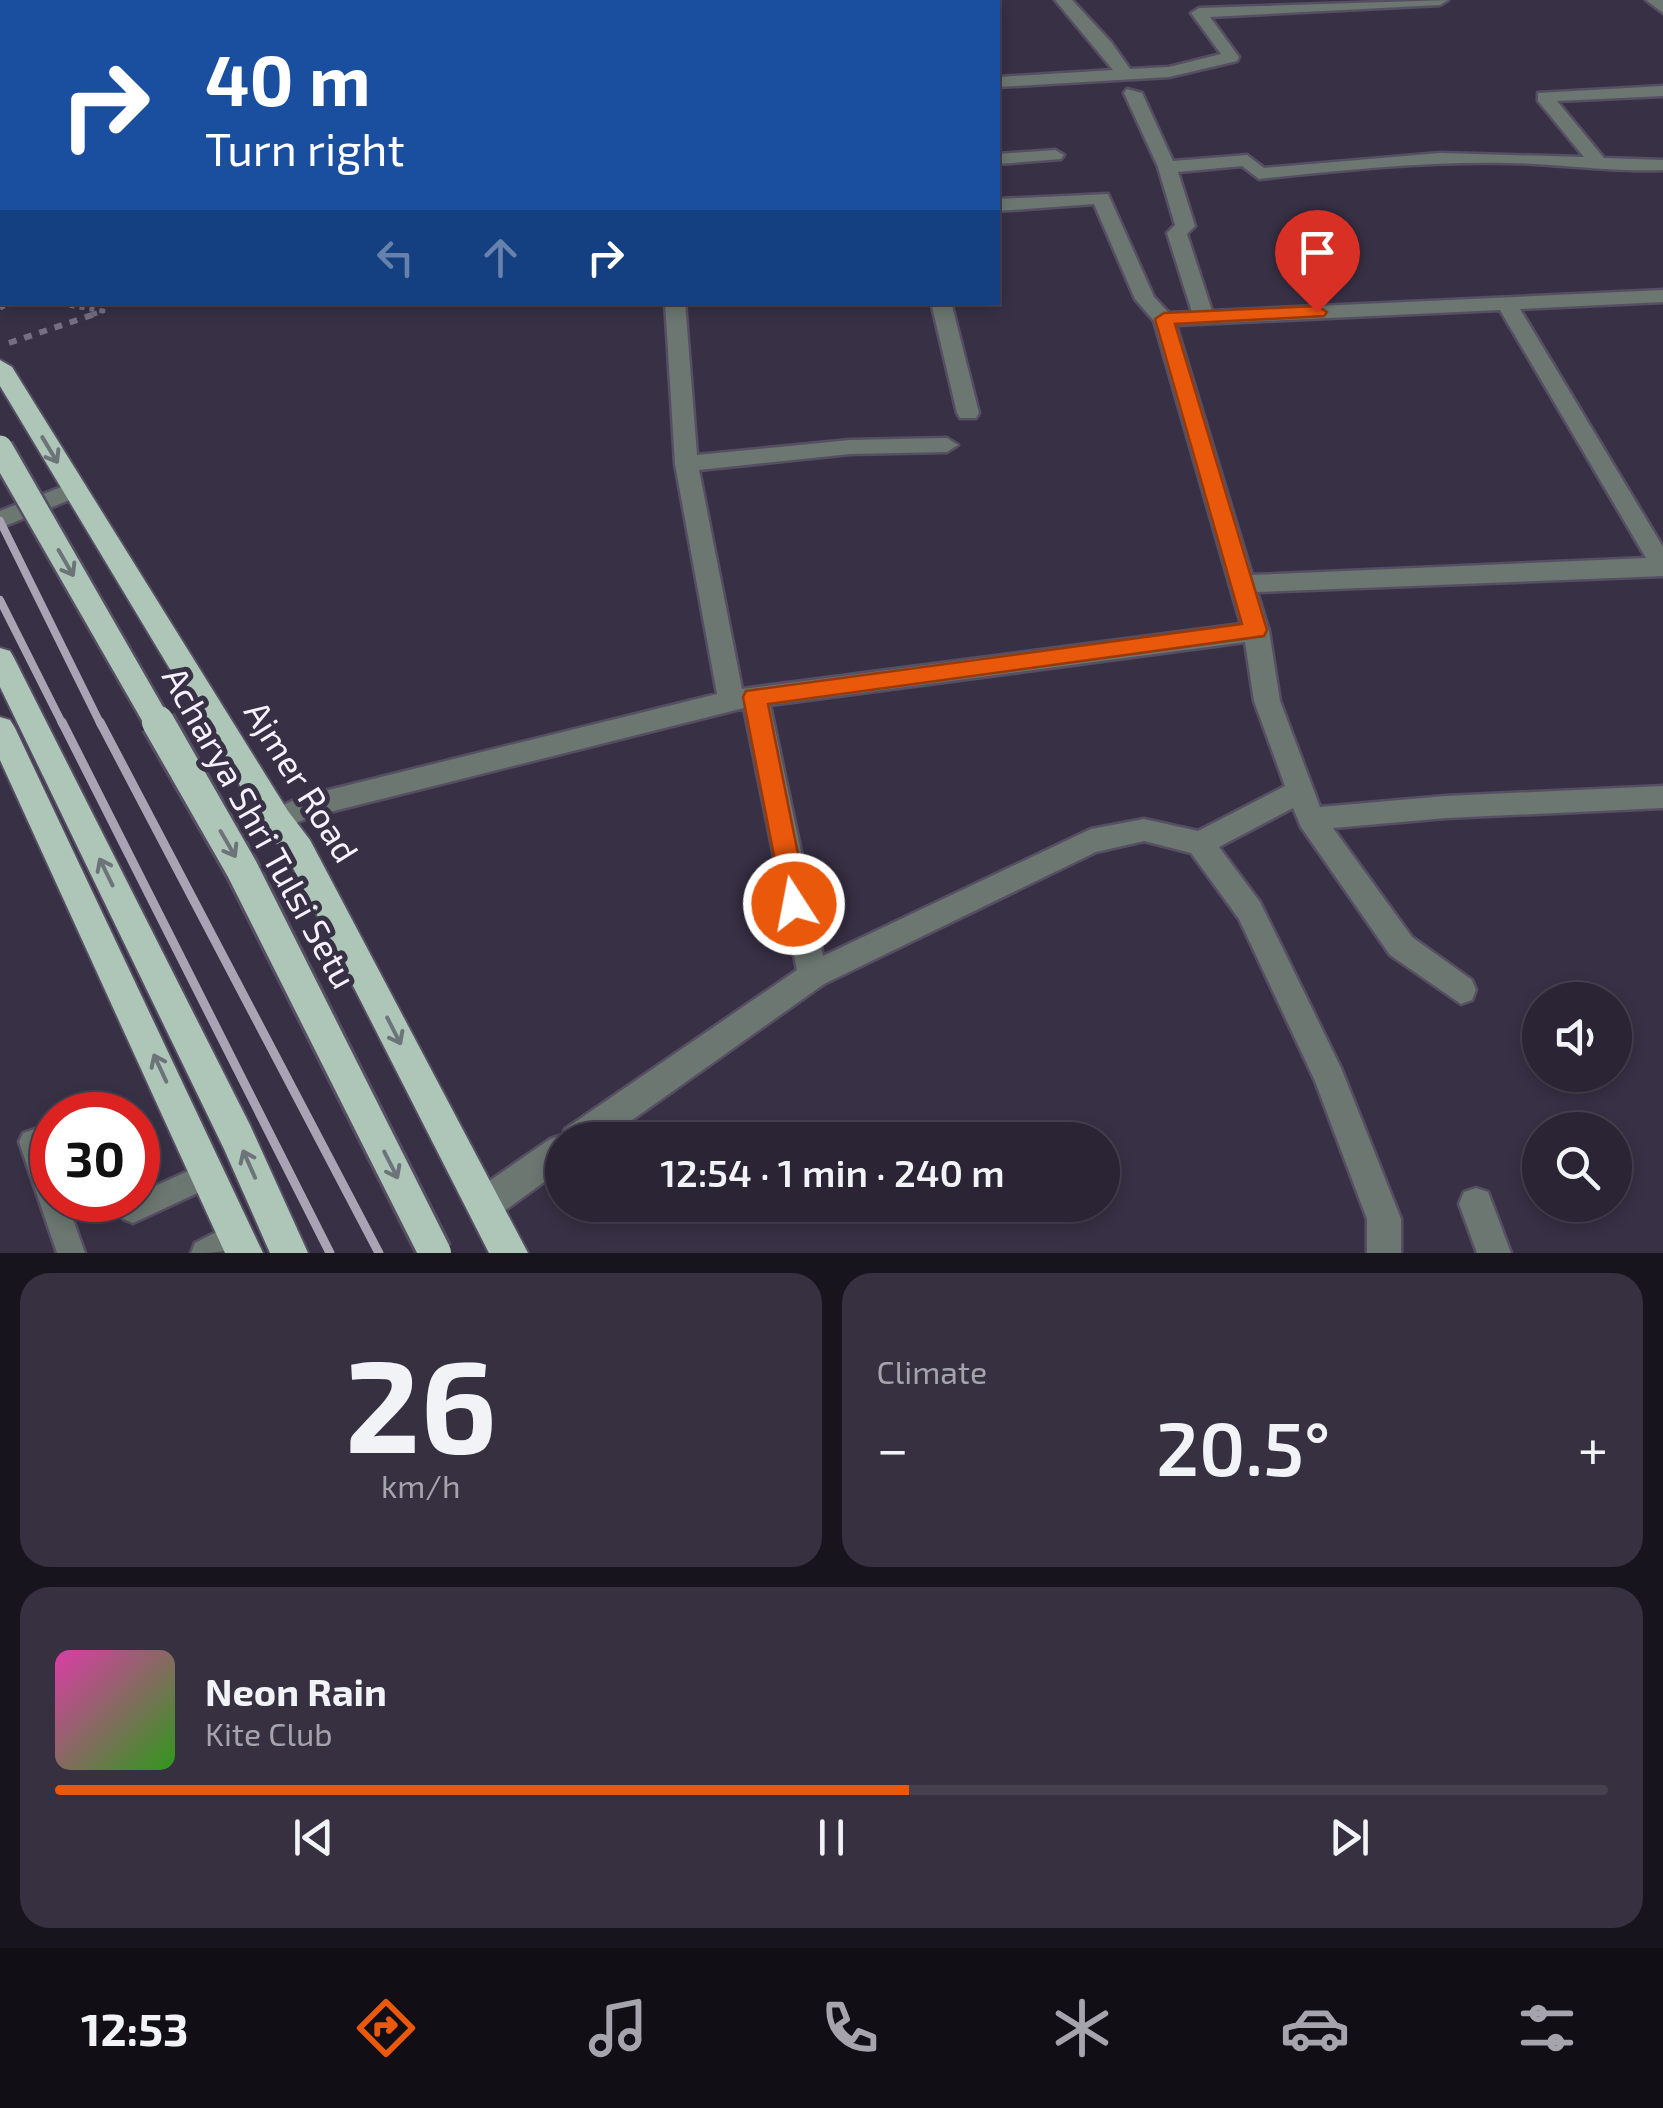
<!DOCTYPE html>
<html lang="en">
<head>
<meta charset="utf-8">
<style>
	:root { --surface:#2a2434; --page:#363040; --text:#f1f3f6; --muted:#a5a4ac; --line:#46414f; --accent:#ea580c }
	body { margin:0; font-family:"Exo 2",sans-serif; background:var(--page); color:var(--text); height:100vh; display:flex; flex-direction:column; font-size:38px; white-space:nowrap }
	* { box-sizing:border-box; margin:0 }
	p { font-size:32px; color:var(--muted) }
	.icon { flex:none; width:55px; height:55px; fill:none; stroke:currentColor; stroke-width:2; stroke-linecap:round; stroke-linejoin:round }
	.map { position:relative; height:1253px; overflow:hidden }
	.sheet { display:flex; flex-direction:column; gap:20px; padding:20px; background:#17141d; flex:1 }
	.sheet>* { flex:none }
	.guide { position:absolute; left:0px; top:0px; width:1000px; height:305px; box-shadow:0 5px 15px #0003,0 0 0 2px var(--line); background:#1a4fa0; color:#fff; overflow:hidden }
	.buttons { position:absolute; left:1522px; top:982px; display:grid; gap:20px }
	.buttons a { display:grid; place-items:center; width:110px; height:110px; border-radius:50%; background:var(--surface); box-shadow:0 5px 15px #0003,0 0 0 2px var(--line); font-size:50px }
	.speed { position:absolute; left:30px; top:1092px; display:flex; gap:20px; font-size:50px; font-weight:700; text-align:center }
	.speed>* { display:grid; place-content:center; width:130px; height:130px; border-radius:50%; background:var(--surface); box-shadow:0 5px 15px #0003,0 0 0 2px var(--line); line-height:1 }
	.speed .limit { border:15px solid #d22; background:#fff; color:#111 }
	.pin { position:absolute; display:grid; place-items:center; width:85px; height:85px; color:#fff; margin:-102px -42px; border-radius:50% 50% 50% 0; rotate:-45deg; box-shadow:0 0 10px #0007 }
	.pin .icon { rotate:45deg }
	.me { position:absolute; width:110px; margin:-55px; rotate:349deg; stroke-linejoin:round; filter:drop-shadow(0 0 8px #0008) }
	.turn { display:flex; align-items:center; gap:35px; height:210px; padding:0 40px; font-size:45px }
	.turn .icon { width:130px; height:130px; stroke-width:2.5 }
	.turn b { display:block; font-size:70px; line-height:85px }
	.lanes { display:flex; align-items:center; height:95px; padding:0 40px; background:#0003; justify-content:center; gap:50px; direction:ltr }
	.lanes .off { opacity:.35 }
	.big { font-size:75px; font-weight:600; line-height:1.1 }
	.sheet .widget { flex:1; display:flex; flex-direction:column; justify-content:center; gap:15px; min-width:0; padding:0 35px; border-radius:30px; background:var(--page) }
	.sheet .dial { align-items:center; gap:0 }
	.dial b { font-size:130px; line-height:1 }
	.song { display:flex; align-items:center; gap:30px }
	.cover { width:120px; height:120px; border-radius:15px; background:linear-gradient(135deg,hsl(320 70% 55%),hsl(110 70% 35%)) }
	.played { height:10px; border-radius:5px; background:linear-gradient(90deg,var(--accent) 55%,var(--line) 55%) }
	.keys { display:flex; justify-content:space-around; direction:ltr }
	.heat { display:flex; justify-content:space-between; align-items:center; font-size:55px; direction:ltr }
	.sheet .tiles { flex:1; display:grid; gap:20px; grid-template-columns:1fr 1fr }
	.widget:last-child { grid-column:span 2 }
	.trip { position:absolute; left:545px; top:1122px; width:575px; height:100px; border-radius:50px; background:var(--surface); box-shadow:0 5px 15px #0003,0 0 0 2px var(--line); font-weight:600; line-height:100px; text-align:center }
	.menu { display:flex; height:160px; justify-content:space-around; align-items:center; background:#110e15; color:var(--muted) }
	.menu .icon { width:70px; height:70px }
	.menu .active { color:var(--accent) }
	.menu b { font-size:45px; color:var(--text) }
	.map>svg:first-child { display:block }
</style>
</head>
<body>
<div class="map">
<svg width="1663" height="1253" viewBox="0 0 1663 1253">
	<rect width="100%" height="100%" fill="#383045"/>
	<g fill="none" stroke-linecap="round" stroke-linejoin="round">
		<defs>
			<g id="service">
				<path d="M0,0H10L0,5Z"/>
				<path d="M2,256V266L0,267V257Z"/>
				<path d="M52,1123V1147L48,1149L52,1163V1200H66L85,1253H57L19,1142L23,1133Z"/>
				<path d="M210,1161L219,1165L223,1174L219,1183L133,1223L123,1219L117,1200H138V1190L140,1193Z"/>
				<path d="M236,1222L246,1226L250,1236C240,1253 213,1253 191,1253L195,1243Z"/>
			</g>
			<g id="minor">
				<path d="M346,0H362L363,2H347Z"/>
				<path d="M1055,0H1072L1111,42L1130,69L1169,67L1221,54L1191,13L1199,8L1448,0L1440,5L1210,17L1239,57L1237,61L1169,77L998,87V77L1113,70Z"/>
				<path d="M1646,0H1663V13Z"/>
				<rect x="0" y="27" width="2" height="10"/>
				<path d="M1663,86V96L1557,101L1604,158L1663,160V170C1611,172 1563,164 1511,163C1427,161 1343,170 1259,179L1242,166L1178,172L1195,226L1187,234L1212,311L1663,290V302L1520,309L1663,547V576L1257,592L1269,631L1280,701L1320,807L1446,796L1663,786V808L1446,818L1333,828L1412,937L1472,980L1476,990L1472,1000L1461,1004L1390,955L1301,827L1293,808L1219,847L1260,902L1341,1068L1401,1219V1253H1367V1219L1315,1081L1239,919L1191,853L1144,841L1096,852L824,984L604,1140H562V1169L496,1217L484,1221L472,1217L467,1205L472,1193L550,1139L563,1135L565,1129L797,970L744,708L310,817L277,831L267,828L263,820L267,812L304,796L717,694L675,464L665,302H685L697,455L850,440L947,438L958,445L947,452L850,454L699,470L742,689L1241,624L1154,321L1135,299L1094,204L998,211V199L1108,194L1154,297L1169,313L1192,312L1167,233L1175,225L1158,167L1124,93L1127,89L1142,93L1173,161L1247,155L1264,168L1440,153L1584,157L1538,101V93ZM1500,310L1646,558L1252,575L1176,325ZM1245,642L1254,701L1285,786L1198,831L1144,819L1091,829L823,956L770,705Z"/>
				<path d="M1055,150L1064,155L1061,159L998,164V154Z"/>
				<path d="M931,302H951L979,413L976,418H960L957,413Z"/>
				<path d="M1476,1188L1488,1192L1511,1253H1477L1459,1204L1464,1192Z"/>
			</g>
			<path id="tertiary" d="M74,482L85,490L82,495L0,528V511Z"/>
			<g id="trunk">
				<path d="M0,360L12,367L288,811L310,840L528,1253H489L288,858L266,829L0,386Z"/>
				<path d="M0,648L10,651L14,658L250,1125L308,1253H270L224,1149L0,687Z"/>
				<path d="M0,717L10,720L15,728L263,1253H225L0,760Z"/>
			</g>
		</defs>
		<use href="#service" stroke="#564f63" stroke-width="5"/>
		<use href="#minor" stroke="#564f63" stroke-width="5"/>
		<use href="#tertiary" stroke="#564f63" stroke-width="5"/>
		<use href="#trunk" stroke="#564f63" stroke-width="4"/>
		<g stroke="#766f82" stroke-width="5" stroke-dasharray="5 5" stroke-linecap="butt">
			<path d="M50,302L103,311L88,316"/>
			<path d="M0,308L14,302"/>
		</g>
		<path stroke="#766f82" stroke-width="6" stroke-dasharray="8 8" stroke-linecap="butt" d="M9,343L95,314"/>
		<use href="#service" fill="#6c7771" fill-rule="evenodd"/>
		<use href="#minor" fill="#6c7771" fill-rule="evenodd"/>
		<use href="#tertiary" fill="#6c7771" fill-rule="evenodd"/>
		<use href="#trunk" fill="#aec6b8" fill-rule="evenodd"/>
		<g stroke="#a9a3b4" stroke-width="8">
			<path d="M0,521L101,725"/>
			<path d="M0,600L63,725"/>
		</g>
		<g stroke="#a9a3b4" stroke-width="9">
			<path d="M62,722L330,1253"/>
			<path d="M100,722L379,1253"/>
		</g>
		<defs>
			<path id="trunk-bridge-far1" d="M0,448L159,725"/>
			<path id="trunk-bridge" d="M158,722L242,869L435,1253"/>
		</defs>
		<use href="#trunk-bridge-far1" stroke="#564f63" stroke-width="30" stroke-linecap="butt"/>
		<use href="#trunk-bridge" stroke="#564f63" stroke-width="38" stroke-linecap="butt"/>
		<use href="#trunk-bridge-far1" stroke="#aec6b8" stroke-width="25"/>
		<use href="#trunk-bridge" stroke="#aec6b8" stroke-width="32"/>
	</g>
	<defs><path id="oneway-shaft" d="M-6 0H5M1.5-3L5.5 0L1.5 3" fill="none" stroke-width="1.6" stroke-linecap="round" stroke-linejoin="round" transform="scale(2.5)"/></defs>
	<g stroke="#6d7479">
		<use href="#oneway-shaft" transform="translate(50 450) rotate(59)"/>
		<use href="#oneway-shaft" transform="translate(66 563) rotate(60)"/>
		<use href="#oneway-shaft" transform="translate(228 844) rotate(60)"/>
		<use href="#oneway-shaft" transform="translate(106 872) rotate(-116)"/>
		<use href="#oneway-shaft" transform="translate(394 1031) rotate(63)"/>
		<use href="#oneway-shaft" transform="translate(160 1068) rotate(-115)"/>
		<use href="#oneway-shaft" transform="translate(249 1164) rotate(-114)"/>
		<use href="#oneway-shaft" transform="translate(391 1165) rotate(63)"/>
	</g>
	<path fill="#ea580c" stroke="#983908" stroke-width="2.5" d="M1317,306L1327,312L1324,316L1175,324L1267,630L1264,636L768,704L808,904L804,912L794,915L785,912L743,697L746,691L1242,624L1155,319L1164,313Z"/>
	<g text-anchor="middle" stroke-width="10" stroke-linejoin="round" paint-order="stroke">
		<g font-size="35" fill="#f5f1fe" stroke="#383045">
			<text transform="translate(301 782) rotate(58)" y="12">Ajmer Road</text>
			<text transform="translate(259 828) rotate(61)" y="12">Acharya Shri Tulsi Setu</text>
		</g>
	</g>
</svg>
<div class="buttons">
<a><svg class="icon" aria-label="sound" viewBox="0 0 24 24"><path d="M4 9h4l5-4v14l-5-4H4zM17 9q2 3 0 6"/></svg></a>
<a><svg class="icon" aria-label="search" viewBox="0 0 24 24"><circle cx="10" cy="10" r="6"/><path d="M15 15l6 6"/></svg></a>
</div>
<div class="speed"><div class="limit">30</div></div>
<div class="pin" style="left:1317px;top:312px;background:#d93025"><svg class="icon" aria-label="arrive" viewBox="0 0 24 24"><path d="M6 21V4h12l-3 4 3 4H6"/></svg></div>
<svg class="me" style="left:794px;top:904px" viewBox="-20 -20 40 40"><circle r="17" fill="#ea580c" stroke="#fff" stroke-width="3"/><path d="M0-11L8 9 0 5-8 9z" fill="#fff"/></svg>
<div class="trip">12:54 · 1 min · 240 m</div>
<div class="guide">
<div class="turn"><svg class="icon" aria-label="right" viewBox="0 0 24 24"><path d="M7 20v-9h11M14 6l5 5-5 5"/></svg><div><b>40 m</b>Turn right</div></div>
<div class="lanes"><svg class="icon off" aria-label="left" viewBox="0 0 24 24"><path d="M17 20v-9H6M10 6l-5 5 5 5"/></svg><svg class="icon off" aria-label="ahead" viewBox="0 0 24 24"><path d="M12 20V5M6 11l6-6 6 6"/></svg><svg class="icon" aria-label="right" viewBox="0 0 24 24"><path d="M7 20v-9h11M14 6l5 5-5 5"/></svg></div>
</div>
</div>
<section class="sheet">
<div class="tiles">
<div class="widget dial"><b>26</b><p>km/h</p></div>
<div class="widget"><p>Climate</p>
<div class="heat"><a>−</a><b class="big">20.5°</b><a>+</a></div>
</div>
<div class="widget">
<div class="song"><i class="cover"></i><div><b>Neon Rain</b><p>Kite Club</p></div></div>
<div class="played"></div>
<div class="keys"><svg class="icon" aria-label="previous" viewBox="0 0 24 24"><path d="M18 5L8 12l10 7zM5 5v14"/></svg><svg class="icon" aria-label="pause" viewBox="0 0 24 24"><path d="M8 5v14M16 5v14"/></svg><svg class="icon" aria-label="next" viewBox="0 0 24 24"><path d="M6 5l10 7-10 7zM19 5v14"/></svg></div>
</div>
</div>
</section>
<nav class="menu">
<b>12:53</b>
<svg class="icon active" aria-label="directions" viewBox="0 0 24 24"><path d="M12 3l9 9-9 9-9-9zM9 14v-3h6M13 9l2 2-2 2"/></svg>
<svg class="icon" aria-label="music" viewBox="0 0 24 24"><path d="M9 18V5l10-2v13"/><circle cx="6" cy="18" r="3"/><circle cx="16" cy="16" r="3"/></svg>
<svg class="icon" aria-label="phone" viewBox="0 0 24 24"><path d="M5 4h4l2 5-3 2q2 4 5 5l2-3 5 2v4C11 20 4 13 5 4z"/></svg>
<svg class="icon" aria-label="climate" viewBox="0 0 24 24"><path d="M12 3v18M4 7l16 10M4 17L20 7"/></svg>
<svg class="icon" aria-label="car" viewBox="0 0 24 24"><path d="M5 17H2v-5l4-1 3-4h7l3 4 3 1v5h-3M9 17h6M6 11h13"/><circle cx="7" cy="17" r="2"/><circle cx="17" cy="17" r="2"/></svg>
<svg class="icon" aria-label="filters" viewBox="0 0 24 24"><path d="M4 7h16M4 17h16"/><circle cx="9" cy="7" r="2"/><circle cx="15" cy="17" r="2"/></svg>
</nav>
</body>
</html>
